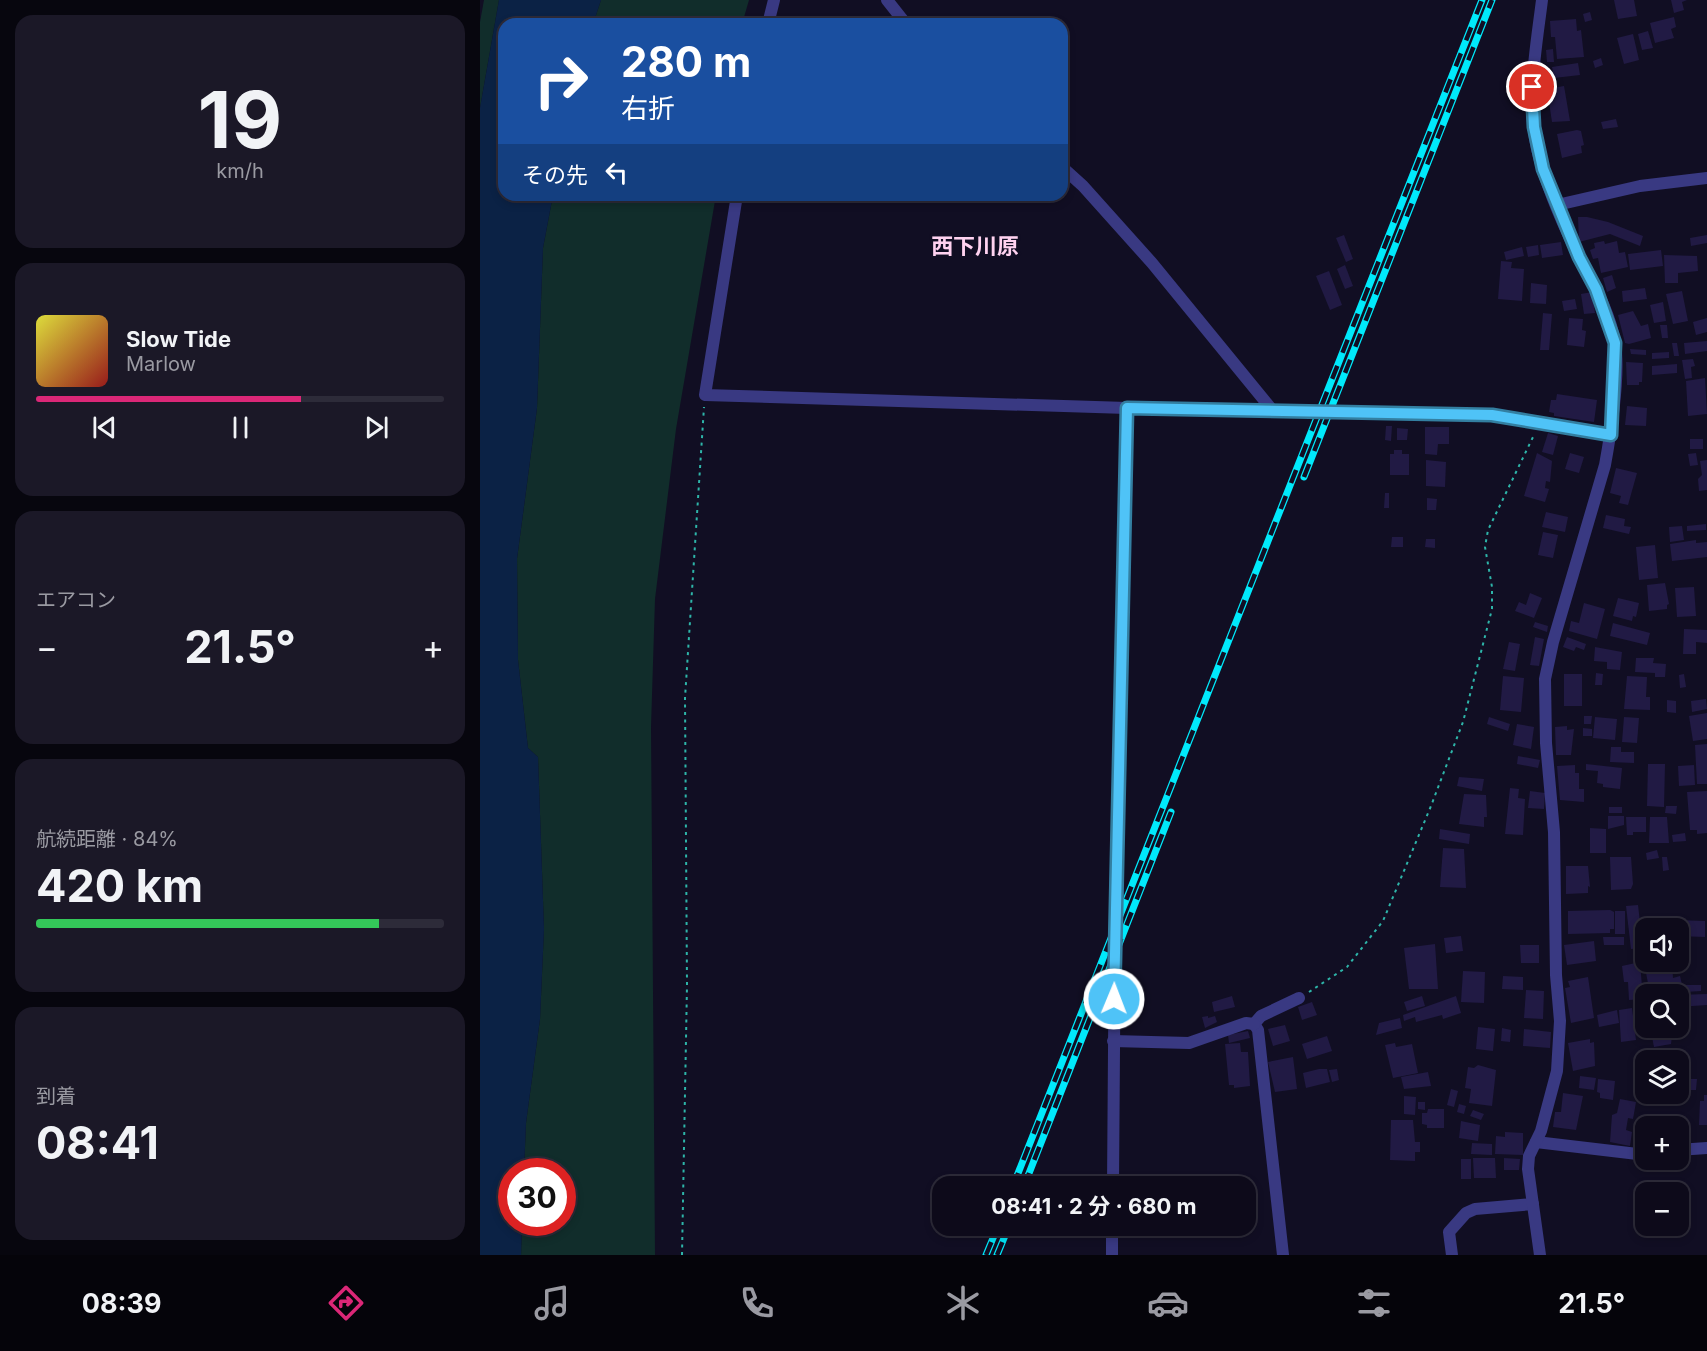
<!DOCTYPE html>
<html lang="ja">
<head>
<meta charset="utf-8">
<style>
	:root { --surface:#0d0a1a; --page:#1b1827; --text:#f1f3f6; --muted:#9a9aa2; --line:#2d2b39; --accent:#db2777 }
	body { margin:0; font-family:Inter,"Noto Sans JP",sans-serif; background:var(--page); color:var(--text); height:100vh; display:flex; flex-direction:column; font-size:22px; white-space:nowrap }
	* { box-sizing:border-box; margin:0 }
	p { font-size:20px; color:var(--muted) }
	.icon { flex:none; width:33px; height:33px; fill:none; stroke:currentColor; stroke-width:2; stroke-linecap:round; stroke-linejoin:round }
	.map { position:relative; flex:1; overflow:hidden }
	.drawer { display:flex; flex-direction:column; gap:15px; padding:15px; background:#07060e; width:480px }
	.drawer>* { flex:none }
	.banner { position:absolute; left:18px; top:18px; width:570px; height:183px; border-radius:18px; box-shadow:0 3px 9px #0003,0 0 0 2px var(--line); background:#1a4fa0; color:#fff; overflow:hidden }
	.fabs { position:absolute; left:1155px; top:918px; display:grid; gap:12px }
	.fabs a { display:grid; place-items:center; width:54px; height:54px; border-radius:12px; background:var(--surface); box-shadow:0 3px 9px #0003,0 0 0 2px var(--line); font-size:30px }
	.speed { position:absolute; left:18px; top:1158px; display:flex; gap:12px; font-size:30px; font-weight:700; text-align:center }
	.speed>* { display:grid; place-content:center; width:78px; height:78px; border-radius:50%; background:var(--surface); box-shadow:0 3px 9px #0003,0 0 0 2px var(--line); line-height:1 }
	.speed .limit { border:9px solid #d22; background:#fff; color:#111 }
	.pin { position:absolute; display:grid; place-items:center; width:51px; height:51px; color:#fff; margin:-26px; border:3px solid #fff; border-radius:50%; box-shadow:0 2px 6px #0007 }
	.me { position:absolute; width:66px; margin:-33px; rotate:1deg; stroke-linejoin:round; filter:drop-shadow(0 0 4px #0008) }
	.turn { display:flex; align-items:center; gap:21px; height:126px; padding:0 24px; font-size:27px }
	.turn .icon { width:78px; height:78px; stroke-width:2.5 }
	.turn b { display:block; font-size:42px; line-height:51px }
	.then { display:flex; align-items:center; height:57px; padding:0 24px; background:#0003; gap:12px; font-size:22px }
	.big { font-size:45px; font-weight:700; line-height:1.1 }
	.drawer .card { flex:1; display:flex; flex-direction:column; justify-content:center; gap:9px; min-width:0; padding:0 21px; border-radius:18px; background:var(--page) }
	.drawer .dial { align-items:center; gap:0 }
	.dial b { font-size:78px; line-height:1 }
	.song { display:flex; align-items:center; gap:18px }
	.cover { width:72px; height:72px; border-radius:9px; background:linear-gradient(135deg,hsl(60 70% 55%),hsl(0 70% 35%)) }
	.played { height:6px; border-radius:3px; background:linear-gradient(90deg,var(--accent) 65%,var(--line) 65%) }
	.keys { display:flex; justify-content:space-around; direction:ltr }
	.heat { display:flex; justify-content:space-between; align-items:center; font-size:33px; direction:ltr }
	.charge { height:9px; border-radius:4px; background:linear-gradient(90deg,#34c759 84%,var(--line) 0) }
	.trip { position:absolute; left:452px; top:1176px; width:324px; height:60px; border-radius:18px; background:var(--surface); box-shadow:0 3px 9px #0003,0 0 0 2px var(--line); font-weight:700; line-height:60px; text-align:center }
	.tabs { display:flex; height:96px; justify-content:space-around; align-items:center; background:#05040a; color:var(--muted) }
	.tabs .icon { width:42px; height:42px }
	.tabs .current { color:var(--accent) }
	.tabs b { font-size:27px; color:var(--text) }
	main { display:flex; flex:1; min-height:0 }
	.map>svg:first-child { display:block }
</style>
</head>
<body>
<main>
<section class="drawer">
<div class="card dial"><b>19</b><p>km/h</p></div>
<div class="card">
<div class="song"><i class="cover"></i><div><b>Slow Tide</b><p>Marlow</p></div></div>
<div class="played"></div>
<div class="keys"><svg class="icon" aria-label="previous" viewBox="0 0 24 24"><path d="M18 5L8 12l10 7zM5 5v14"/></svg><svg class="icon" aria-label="pause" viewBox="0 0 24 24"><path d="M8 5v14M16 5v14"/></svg><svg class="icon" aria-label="next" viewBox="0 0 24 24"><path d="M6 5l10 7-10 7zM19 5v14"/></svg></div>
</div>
<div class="card"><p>エアコン</p>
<div class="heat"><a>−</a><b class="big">21.5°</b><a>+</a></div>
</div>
<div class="card"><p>航続距離 · 84%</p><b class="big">420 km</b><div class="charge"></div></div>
<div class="card"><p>到着</p><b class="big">08:41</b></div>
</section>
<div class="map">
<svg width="1227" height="1255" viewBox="0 0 1227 1255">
	<rect width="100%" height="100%" fill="#110e23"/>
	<g fill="#112d2b">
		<path d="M4,0H19L0,108V22Z"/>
		<path d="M121,0H269L262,24H113Z"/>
		<path d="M73,195H236L196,429L175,599L171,727L175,1255H41L42,1223L82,1222V1172L44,1171L46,1123L60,1019L64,929L58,757L48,748L38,660L37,559L57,408L63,248Z"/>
	</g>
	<path fill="#0b2245" d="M19,0H121L113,24H24V195H73L63,248L57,408L37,559L38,660L48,748L58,757L64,929L60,1019L46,1123L44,1171L32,1172V1222L42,1223L41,1255H0V108Z"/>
	<g fill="#211a44">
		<path d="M1134,0H1154L1157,16L1138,19Z"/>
		<path d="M1191,0H1207L1202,2L1204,10L1194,13Z"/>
		<path d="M1110,12L1112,20L1105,22L1103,14Z"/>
		<path d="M1194,17L1196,27L1191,29L1194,38L1175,43L1170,23Z"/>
		<path d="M1096,19L1097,31L1101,30L1104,57L1077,59L1075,37H1071L1070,21Z"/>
		<path d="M1168,31L1173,48L1162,50L1158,34Z"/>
		<path d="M1153,34L1159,60L1144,64L1137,38Z"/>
		<path d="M1073,49L1074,62H1067L1066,50Z"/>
		<path d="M1121,58L1123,65L1115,68L1113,61Z"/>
		<path d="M1098,63L1100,75L1074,78L1072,67Z"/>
		<path d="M1068,66L1070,79H1065L1063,67Z"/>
		<path d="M1084,86L1090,121L1072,122L1067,89Z"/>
		<path d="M1136,119L1138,127L1123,129L1121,122Z"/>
		<path d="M1097,130L1101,131L1104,145L1101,146L1102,153L1082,158L1077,134Z"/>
		<path d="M1098,217H1107L1128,222L1163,236L1160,246L1130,234L1099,242Z"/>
		<path d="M864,235L873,259L866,262L856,238Z"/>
		<path d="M1227,235V243L1211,246L1210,238Z"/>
		<path d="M1124,241L1125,244L1137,241L1139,253L1145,252L1148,267L1121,273L1118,258L1113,259L1110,250L1115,248L1114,243Z"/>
		<path d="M1081,242L1083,255L1062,258L1060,245Z"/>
		<path d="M1058,245L1059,255L1048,257L1046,247Z"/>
		<path d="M1042,247L1044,256L1026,260L1024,252Z"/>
		<path d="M1181,250L1183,266L1150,270L1148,254Z"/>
		<path d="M1184,255L1217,256L1218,271L1198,273V283H1185Z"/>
		<path d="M1021,261L1032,262L1031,268L1044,269L1042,301L1018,299Z"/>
		<path d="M865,265L873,286L865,289L857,269Z"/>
		<path d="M849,271L862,305L850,310L836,276Z"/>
		<path d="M1132,275L1136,288L1127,292L1123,278Z"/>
		<path d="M1051,283L1067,285L1066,304L1050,303Z"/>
		<path d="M1165,288L1167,299L1143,302L1142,291Z"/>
		<path d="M1202,291L1208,321L1193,324L1186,294Z"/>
		<path d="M1112,292L1115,313L1104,314L1101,294Z"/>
		<path d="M1095,299L1097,309L1084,311L1082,301Z"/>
		<path d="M1183,302L1186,321L1174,323L1170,305Z"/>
		<path d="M1153,311L1161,326L1168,324L1171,338L1149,344L1145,343L1138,315Z"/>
		<path d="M1063,313L1072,314L1069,350H1060Z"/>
		<path d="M1089,318L1103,319L1102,330L1106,331L1104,347L1087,345Z"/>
		<path d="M1227,318V332L1216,335L1213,322Z"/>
		<path d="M1180,325H1187L1188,338H1182Z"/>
		<path d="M1227,341V351L1205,354L1204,343Z"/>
		<path d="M1192,343H1197L1199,356H1194Z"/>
		<path d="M1150,349L1166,350V355L1151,354Z"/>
		<path d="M1189,352V358L1172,359V353Z"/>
		<path d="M1213,359L1215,366L1211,367L1212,378L1205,379L1202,360Z"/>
		<path d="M1146,362L1163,363L1162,382H1159V385H1147Z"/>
		<path d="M1197,364V373L1172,375V366Z"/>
		<path d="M1225,378L1227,414L1208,416L1206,381Z"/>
		<path d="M1077,394L1117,400L1114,422L1074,416V413L1069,412L1071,400H1076Z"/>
		<path d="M1147,406L1167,408L1166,426L1145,425Z"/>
		<path d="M906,426H912L911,441L905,440Z"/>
		<path d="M945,427H969V444H958L957,455L945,454Z"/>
		<path d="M917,428L928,429L927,440H917Z"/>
		<path d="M1068,433L1078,436L1073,455L1062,452Z"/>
		<rect x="1210" y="439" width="13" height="10"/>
		<path d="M914,450H922V454H929V475H910V454H914Z"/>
		<path d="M1057,453L1072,461L1070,482L1066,481L1065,488L1069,489L1065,502L1044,496Z"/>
		<path d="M1090,453L1104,457L1099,473L1085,469Z"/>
		<path d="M1216,453L1218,465L1210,466L1208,454Z"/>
		<path d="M946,460L966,462L965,487L946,486Z"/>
		<path d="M1227,460V490L1219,491L1218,479L1222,475L1220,461Z"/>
		<path d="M1136,468L1157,473L1148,505L1139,503L1141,496L1130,493Z"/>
		<path d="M905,493H909V508H904Z"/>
		<path d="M947,498L957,499L956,510H947Z"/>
		<path d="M1066,512L1088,517L1085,532L1062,527Z"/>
		<path d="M1126,515L1145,519L1144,526L1151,527L1149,534L1123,528Z"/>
		<path d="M1226,524V530L1207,531V526Z"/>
		<path d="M1202,526L1204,540L1190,542L1189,527Z"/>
		<path d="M1063,532L1078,535L1073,558L1058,555Z"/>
		<path d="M912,537H923V547H911Z"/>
		<path d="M946,539H955V548L945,547Z"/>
		<path d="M1216,540V543L1227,542V557L1192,561L1190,544Z"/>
		<path d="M1175,545L1178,578L1159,580L1156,547Z"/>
		<path d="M1185,583L1189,604L1187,605V609L1169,611L1167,585Z"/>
		<path d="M1214,587L1216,616L1197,617L1195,588Z"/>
		<path d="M1050,593L1062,598L1054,618L1035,611L1039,602L1046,605Z"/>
		<path d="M1138,598L1159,603L1156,617L1153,616L1152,621L1133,616Z"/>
		<path d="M1104,603L1125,609L1117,639L1089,631L1091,621L1099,623Z"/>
		<path d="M1055,622L1068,626L1067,632L1053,627Z"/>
		<path d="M1133,623L1170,633L1167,645L1130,636Z"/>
		<path d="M1204,629L1227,630V643L1216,642V654H1203Z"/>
		<path d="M1055,637L1064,639L1059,666L1050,665Z"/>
		<path d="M1087,637L1106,644L1104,650L1096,647L1094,651L1083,647Z"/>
		<path d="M1029,642L1040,644L1035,671L1023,669Z"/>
		<path d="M1115,647L1142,652L1140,670L1127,669V662L1114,661Z"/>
		<path d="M1156,658H1174L1173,663L1186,664L1185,677H1175V673L1155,672Z"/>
		<path d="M1116,673L1123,674L1122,685H1115Z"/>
		<rect x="1084" y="674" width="18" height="32"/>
		<path d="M1204,674L1206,687L1200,688L1199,675Z"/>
		<path d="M1023,676L1044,678L1041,712L1020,710Z"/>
		<path d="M1147,676L1167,677L1166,697H1170V710L1144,709Z"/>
		<path d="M1226,699L1227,709L1212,712L1211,701Z"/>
		<path d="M1187,700L1196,701V713L1187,712Z"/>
		<path d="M1227,713V739L1213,741L1209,716Z"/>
		<path d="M1104,716H1112L1111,724H1104Z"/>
		<path d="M1009,717L1030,724L1028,731L1007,724Z"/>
		<path d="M1115,717L1137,719L1135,740L1113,738Z"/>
		<path d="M1144,717L1159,718L1157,743L1142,742Z"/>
		<path d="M1037,724L1054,727L1051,749L1033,745Z"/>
		<path d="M1087,726V730L1094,729L1091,755H1076L1075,727Z"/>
		<path d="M1103,728L1112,729V736H1103Z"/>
		<path d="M1227,744V784H1217L1215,745Z"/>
		<path d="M1131,747H1141V752H1154V763L1130,762Z"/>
		<path d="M1038,756L1060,760L1058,768L1037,764Z"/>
		<path d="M1106,764L1142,768L1140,789L1123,787V784L1117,783L1118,771L1106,770Z"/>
		<path d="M1168,764H1185L1184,807L1167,806Z"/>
		<path d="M1095,765V773H1099V789H1104V802L1080,800L1077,766Z"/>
		<path d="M1214,765L1215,785L1199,786L1198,766Z"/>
		<path d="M979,777L1004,779L1002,791L977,786Z"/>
		<path d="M1030,788L1039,789L1038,798L1045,799L1043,835L1025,834Z"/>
		<path d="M1050,791L1065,793L1064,809L1048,808Z"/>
		<path d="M1227,791V833L1217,834V830H1210L1207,792Z"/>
		<path d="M984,794L1006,795L1007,817H1004V827L979,824Z"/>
		<path d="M1186,806H1197L1196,814L1185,813Z"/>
		<rect x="1129" y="807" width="13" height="6"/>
		<path d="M1128,816H1144V825L1128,829Z"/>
		<path d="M1146,817H1166V832H1153V835H1147Z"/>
		<path d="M1170,817H1187L1189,843H1169Z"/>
		<path d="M1110,828L1126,829V853H1110Z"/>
		<path d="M960,829L990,834L989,844L959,839Z"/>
		<path d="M1205,833L1206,841L1193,842L1192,835Z"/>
		<path d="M963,848L984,849L986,888L960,887Z"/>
		<path d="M1177,850L1179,858L1167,860L1166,853Z"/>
		<path d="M1130,857H1151L1153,884L1151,889L1131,890Z"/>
		<path d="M1182,857H1187L1189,870L1183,871Z"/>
		<path d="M1086,866H1108L1110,887L1108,886V893L1086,894Z"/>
		<path d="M1158,905L1163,948L1151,949L1146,906Z"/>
		<path d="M1130,910L1134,912V929H1130V933L1088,934V911Z"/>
		<rect x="1135" y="911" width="10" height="23"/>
		<path d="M1195,920L1225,921V937L1198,936V928H1195Z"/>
		<path d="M981,936L983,951L966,953L964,938Z"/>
		<path d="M1123,937H1144V945H1124Z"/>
		<path d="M1114,941L1116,961L1087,965L1084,945Z"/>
		<path d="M955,944L958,989H929L924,948Z"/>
		<path d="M1040,945H1059V963H1041Z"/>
		<path d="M1160,962L1163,999L1149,1000L1148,982H1144L1142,966Z"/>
		<path d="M1164,962H1192L1193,978L1200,976L1203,989L1170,994Z"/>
		<path d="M983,971L1005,972L1004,1003L981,1002Z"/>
		<path d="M1023,976L1043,977V990L1022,989Z"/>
		<path d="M1108,977L1114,1018L1091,1023L1085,988L1090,987L1088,981Z"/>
		<path d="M1205,985H1221V991L1205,992Z"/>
		<path d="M1046,990L1064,991L1063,1019L1044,1018Z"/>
		<path d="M1227,994V1005L1198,1007V995Z"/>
		<path d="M752,996L755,1007L734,1012L732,1002Z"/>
		<path d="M942,996L945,1006L927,1011L924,1002Z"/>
		<path d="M976,996L981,1013L963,1019L962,1015L936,1022L935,1017L924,1021L923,1015Z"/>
		<path d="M832,1002L837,1015L822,1020L818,1007Z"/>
		<path d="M1166,1005V1021H1163L1161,1006Z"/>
		<path d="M1152,1008L1156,1040L1141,1042L1139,1010Z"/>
		<path d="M1137,1010L1139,1023L1119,1027L1117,1015Z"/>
		<path d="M728,1016V1018L735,1016L737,1022L725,1028L722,1017Z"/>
		<path d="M920,1018L922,1028L896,1035L899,1023Z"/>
		<path d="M805,1025L810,1041L793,1046L788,1029Z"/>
		<path d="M998,1027L1015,1029L1013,1051L996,1049Z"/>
		<path d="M1022,1028L1031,1030L1030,1042L1021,1041Z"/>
		<path d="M1167,1028H1193L1191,1044L1174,1047L1171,1032H1168Z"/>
		<path d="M1044,1029L1071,1032L1070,1048L1043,1046Z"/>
		<path d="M768,1031L770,1038L749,1043L748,1035Z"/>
		<path d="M847,1036L852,1051L827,1059L822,1044Z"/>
		<path d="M1110,1039V1043L1114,1042L1115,1066L1093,1071L1088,1043Z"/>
		<path d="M760,1043L761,1052H768L770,1086L754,1088V1085H749L745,1044Z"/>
		<path d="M915,1043L916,1047L932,1044L938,1073L913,1078L905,1045Z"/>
		<path d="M813,1057L817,1089L795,1092L788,1062Z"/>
		<path d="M1198,1061H1208L1207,1076L1198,1075Z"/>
		<path d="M998,1065L1016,1070L1012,1106L989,1103L991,1089L985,1088L988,1067L994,1068Z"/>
		<path d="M839,1069H847L850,1082L826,1088L823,1073Z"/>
		<path d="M857,1069L859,1080L852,1082L849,1070Z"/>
		<path d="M948,1072L951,1086L924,1089L921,1077Z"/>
		<path d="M1100,1076L1116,1078L1114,1090L1099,1088Z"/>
		<path d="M1118,1079L1135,1081L1133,1100L1120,1098V1093L1117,1092Z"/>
		<path d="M1198,1079H1217L1216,1090H1198Z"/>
		<path d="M971,1089L978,1091L974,1107L967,1105Z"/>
		<path d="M1083,1093L1103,1096L1096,1130L1073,1127L1075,1112H1081Z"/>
		<path d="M1224,1095H1227V1125H1219L1220,1101H1224Z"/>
		<path d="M924,1096L936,1097L935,1115L924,1114Z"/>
		<path d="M1140,1099L1156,1102L1153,1119L1148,1118L1146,1130L1152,1132L1150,1146L1130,1142L1132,1115L1137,1113Z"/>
		<path d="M938,1102H945V1110L938,1109Z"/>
		<path d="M979,1104L986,1106L984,1114L977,1112Z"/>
		<path d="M948,1109H964V1128H947V1125L942,1124V1113H947Z"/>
		<path d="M993,1110L1004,1114L1001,1120L990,1116Z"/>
		<path d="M911,1120H933L935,1142H940V1152H935V1161L910,1160Z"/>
		<path d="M981,1121L1000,1125L998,1141L979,1138Z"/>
		<path d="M1025,1132L1043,1133V1155L1015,1154L1016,1136L1025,1137Z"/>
		<path d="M992,1143L1012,1144V1155L991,1154Z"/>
		<path d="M993,1158H1015L1016,1178H994Z"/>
		<path d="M1024,1158L1040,1159L1039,1170H1024Z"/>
		<rect x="981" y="1159" width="10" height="20"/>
	</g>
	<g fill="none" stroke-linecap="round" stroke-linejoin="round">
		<g stroke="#2eb5a9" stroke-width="2" stroke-dasharray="3 4.5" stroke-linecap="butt">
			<path d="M829,992L867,967L903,921L951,806L983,722L1012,609V587L1005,547L1008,530L1054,435"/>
			<path d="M202,1255L207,985L205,698L224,407"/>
		</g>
		<g stroke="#393982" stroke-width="12">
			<path d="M407,0L426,24"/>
			<path d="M288,24L294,0"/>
			<path d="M582,167L603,186L672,263L793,411"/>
			<path d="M257,195L225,395L647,408L1012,415L1131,435"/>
			<path d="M1077,205L1160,186L1227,178"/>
			<path d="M774,1024L778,1030L803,1255"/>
			<path d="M774,1024L781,1016L819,998"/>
			<path d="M633,1041L709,1043L766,1023L774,1024"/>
			<path d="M1056,1142L1166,1155"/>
			<path d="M1198,1150L1227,1148"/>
			<path d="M633,1186L635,914L647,408"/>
			<path d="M632,1255V1226"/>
			<path d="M972,1255L969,1232L986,1213L995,1209L1053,1204"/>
			<path d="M1060,1255L1048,1169L1049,1156L1061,1131L1077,1071L1080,1021L1076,975L1074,832L1066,743L1065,679L1073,642L1125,465C1131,432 1140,375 1135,343C1130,312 1114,286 1100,259C1083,225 1066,186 1057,149C1046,100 1056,49 1062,0"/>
		</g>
		<defs>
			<g id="rail">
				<path d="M824,477L1012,0"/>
				<path d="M533,1186L1002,0"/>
				<path d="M544,1186L691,812"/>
				<path d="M506,1255L518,1226"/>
				<path d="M517,1255L529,1226"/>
			</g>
		</defs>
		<use href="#rail" stroke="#00e9fb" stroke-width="7"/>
		<use href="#rail" stroke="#110e23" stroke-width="4.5" stroke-dasharray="14" stroke-linecap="butt"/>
	</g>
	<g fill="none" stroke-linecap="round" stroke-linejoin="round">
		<defs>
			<path id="route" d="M634,999L647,408L1012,415L1131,435L1135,343L1116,289L1099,257L1063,169L1054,127L1052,87"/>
		</defs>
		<use href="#route" stroke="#337fa1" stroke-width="15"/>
		<use href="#route" stroke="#4fc3f7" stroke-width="10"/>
	</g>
	<g text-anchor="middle" stroke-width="6" stroke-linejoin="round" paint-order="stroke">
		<g font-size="22" font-weight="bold" fill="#ffd2f0" stroke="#110e23">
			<text x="495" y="254">西下川原</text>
		</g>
	</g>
</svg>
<div class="fabs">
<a><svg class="icon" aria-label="sound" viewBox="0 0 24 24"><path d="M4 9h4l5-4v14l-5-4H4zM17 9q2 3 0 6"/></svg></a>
<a><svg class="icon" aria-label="search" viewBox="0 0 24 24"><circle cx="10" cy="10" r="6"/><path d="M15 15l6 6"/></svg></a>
<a><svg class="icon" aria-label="layers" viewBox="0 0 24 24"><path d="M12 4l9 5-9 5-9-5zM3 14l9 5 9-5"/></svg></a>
<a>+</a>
<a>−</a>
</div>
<div class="speed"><div class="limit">30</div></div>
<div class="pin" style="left:1052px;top:87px;background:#d93025"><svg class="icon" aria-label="arrive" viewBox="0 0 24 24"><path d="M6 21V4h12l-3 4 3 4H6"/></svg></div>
<svg class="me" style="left:634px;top:999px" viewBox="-20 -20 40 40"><circle r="17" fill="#4fc3f7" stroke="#fff" stroke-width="3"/><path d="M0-11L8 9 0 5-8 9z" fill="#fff"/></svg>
<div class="trip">08:41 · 2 分 · 680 m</div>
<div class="banner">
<div class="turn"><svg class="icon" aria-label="right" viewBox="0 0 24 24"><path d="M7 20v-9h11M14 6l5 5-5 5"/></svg><div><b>280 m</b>右折</div></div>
<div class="then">その先<svg class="icon" aria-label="left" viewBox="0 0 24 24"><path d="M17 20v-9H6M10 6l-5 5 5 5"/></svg></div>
</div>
</div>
</main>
<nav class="tabs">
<b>08:39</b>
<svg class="icon current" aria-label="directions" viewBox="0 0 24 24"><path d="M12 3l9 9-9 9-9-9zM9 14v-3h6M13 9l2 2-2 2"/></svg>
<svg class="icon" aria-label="music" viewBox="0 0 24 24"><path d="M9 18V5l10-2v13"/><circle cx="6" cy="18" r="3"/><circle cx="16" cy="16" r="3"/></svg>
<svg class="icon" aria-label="phone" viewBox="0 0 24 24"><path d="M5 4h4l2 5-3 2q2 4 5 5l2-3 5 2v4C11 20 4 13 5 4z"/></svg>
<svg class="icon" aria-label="climate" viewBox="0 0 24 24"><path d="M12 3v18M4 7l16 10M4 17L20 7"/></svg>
<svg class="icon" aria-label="car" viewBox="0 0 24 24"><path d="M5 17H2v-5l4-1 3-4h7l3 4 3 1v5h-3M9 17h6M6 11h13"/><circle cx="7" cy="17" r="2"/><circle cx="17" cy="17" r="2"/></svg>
<svg class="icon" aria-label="filters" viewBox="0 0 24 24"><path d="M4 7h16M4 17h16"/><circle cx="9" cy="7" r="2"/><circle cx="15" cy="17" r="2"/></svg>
<b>21.5°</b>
</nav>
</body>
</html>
